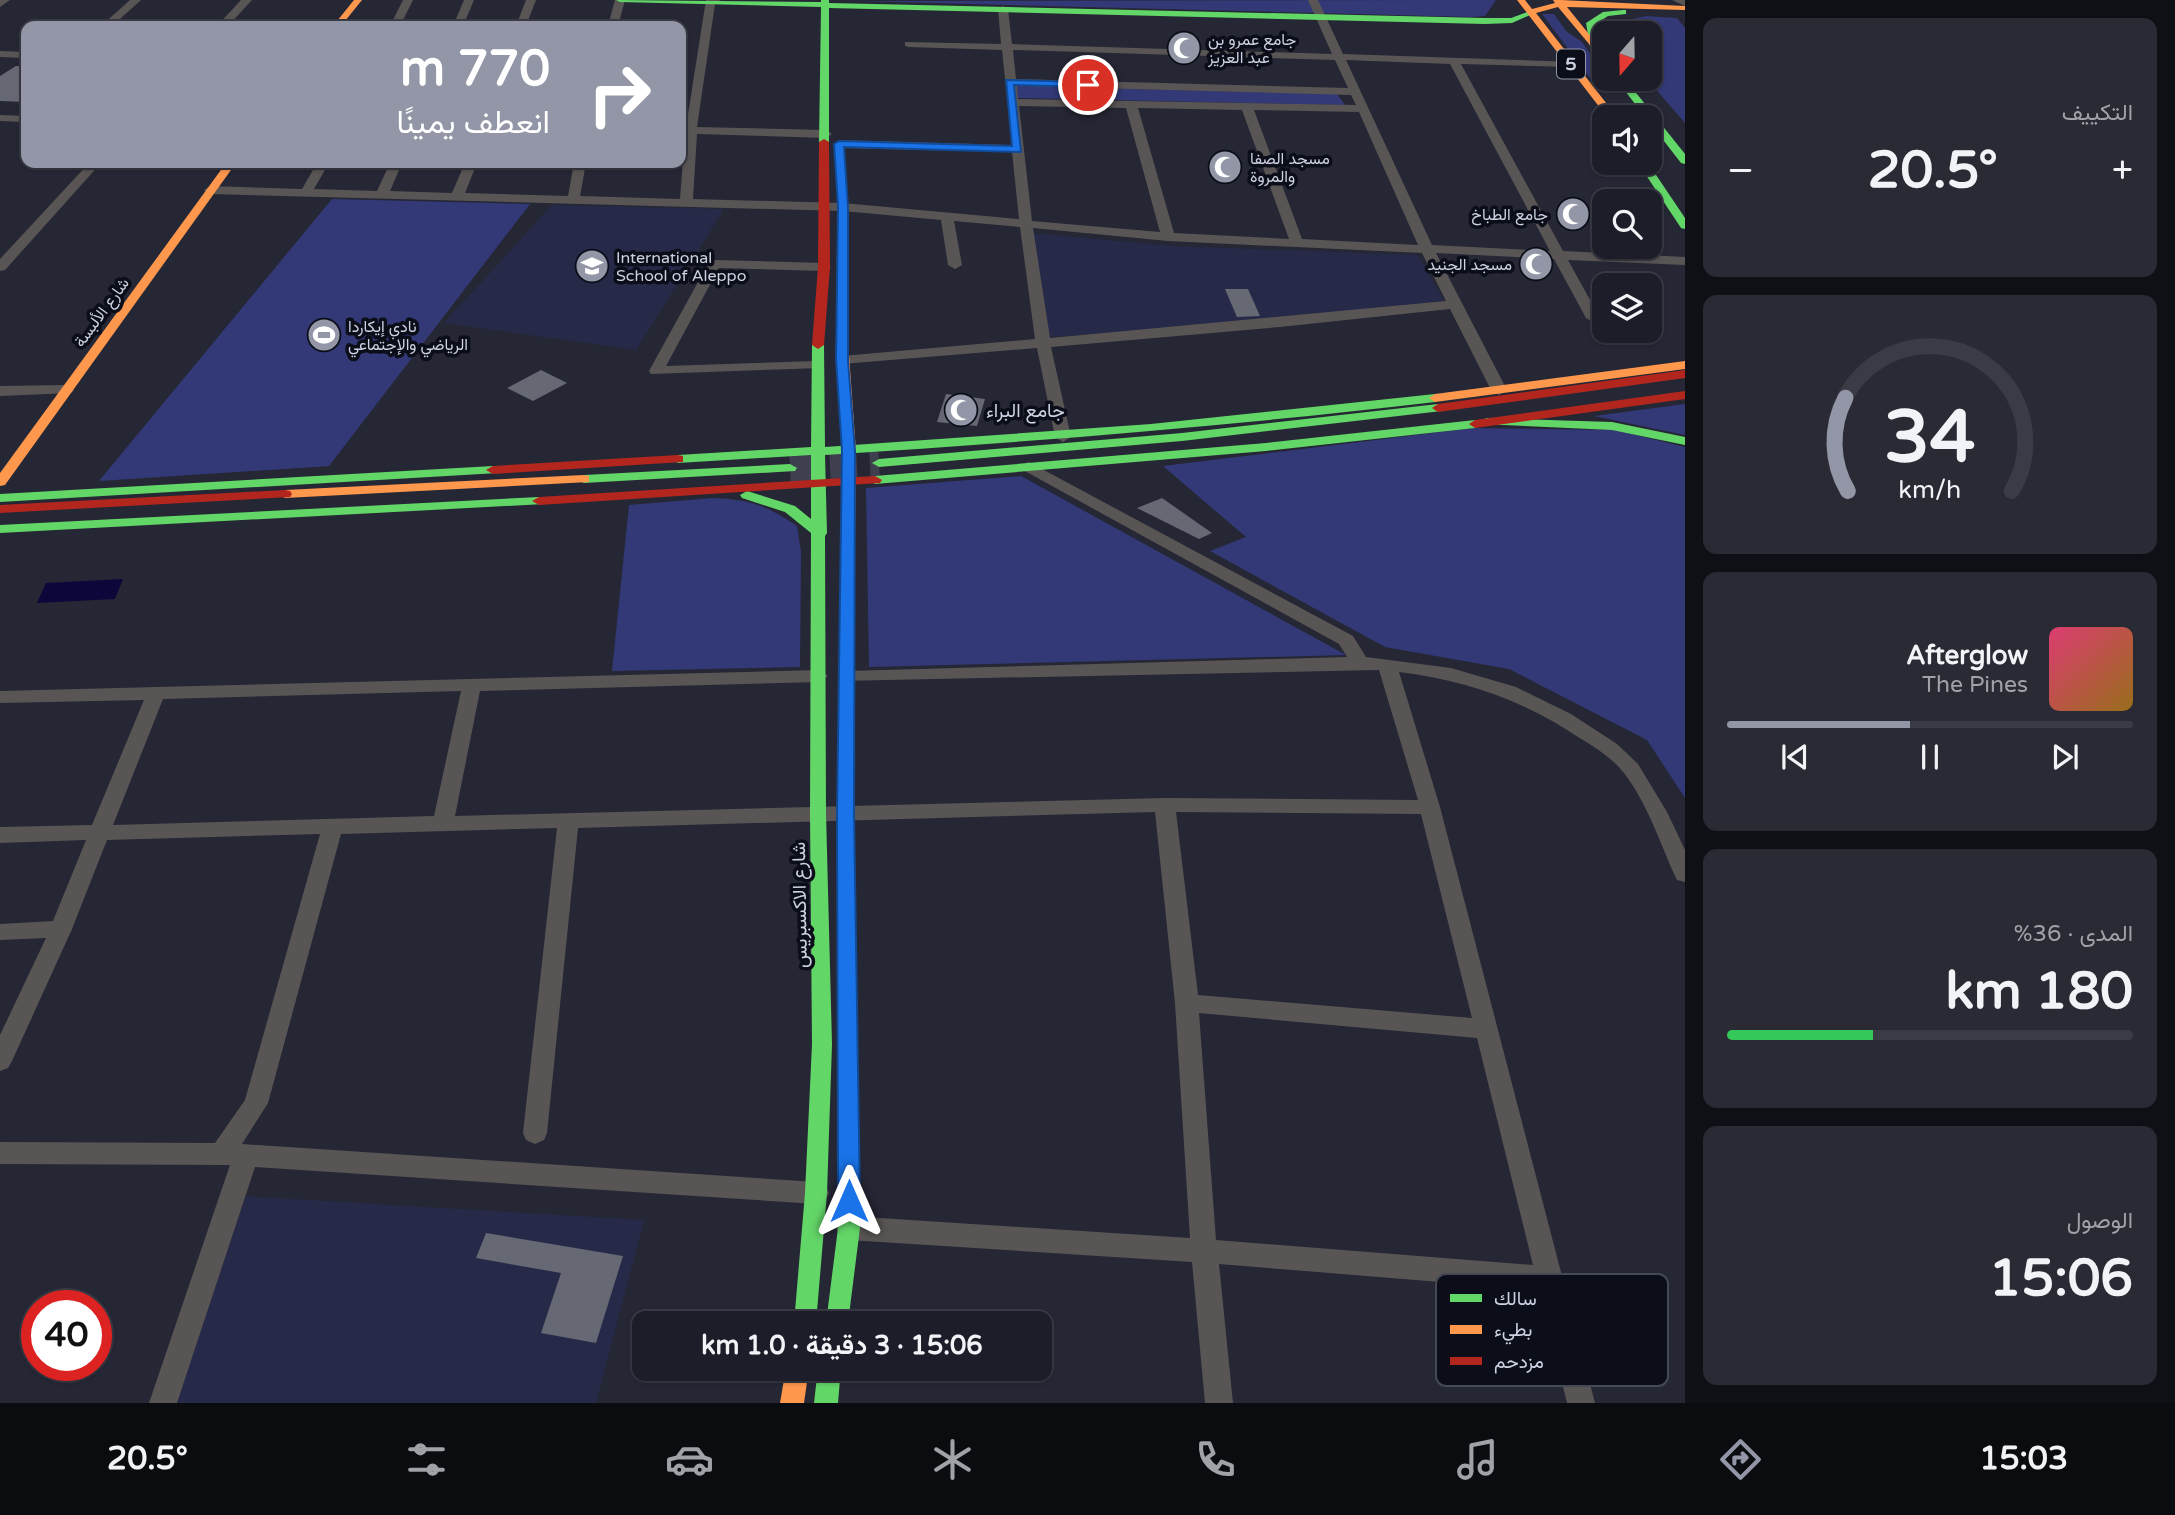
<!DOCTYPE html>
<html lang="ar">
<head>
<meta charset="utf-8">
<style>
	:root { --surface:#1c1d28; --page:#292a34; --text:#f1f3f6; --muted:#a0a2a8; --line:#3a3b45; --accent:#9296a6 }
	body { margin:0; font-family:"Varela Round",Vazirmatn,sans-serif; background:var(--page); color:var(--text); direction:rtl; height:100vh; display:flex; flex-direction:column; font-size:26px; white-space:nowrap }
	* { box-sizing:border-box; margin:0 }
	p { font-size:23px; color:var(--muted) }
	.icon { flex:none; width:38px; height:38px; fill:none; stroke:currentColor; stroke-width:2; stroke-linecap:round; stroke-linejoin:round }
	.map { position:relative; flex:1; overflow:hidden; direction:ltr }
	.side { display:flex; flex-direction:column; gap:18px; padding:18px; background:#0f1016; width:490px }
	.side>* { flex:none }
	.hud { position:absolute; left:21px; top:21px; width:665px; height:147px; border-radius:14px; box-shadow:0 2px 5px #0004,0 0 0 2px var(--line); direction:rtl; background:#9296a6; color:#fff; overflow:hidden }
	.needle { width:46px; rotate:200deg }
	.controls { position:absolute; left:1592px; top:21px; display:grid; gap:14px }
	.controls a { display:grid; place-items:center; width:70px; height:70px; border-radius:14px; background:var(--surface); box-shadow:0 2px 5px #0004,0 0 0 2px var(--line); font-size:35px }
	.speed { position:absolute; left:21px; top:1290px; display:flex; gap:14px; font-size:35px; font-weight:700; text-align:center }
	.speed>* { display:grid; place-content:center; width:91px; height:91px; border-radius:50%; background:var(--surface); box-shadow:0 2px 5px #0004,0 0 0 2px var(--line); line-height:1 }
	.speed .limit { border:10px solid #d22; background:#fff; color:#111 }
	.pin { position:absolute; display:grid; place-items:center; width:60px; height:60px; color:#fff; margin:-30px; border:4px solid #fff; border-radius:50%; box-shadow:0 2px 7px #0007 }
	.me { position:absolute; width:77px; margin:-38px; rotate:0deg; stroke-linejoin:round; filter:drop-shadow(0 0 5px #0008) }
	.turn { display:flex; align-items:center; gap:24px; height:147px; padding:0 21px; font-size:32px }
	.turn .icon { width:91px; height:91px; stroke-width:2.5 }
	.turn b { display:block; font-size:49px; line-height:60px }
	.big { font-size:52px; font-weight:700; line-height:1.1 }
	.side .widget { flex:1; display:flex; flex-direction:column; justify-content:center; gap:10px; min-width:0; padding:0 24px; border-radius:14px; background:var(--page) }
	.side .dial { align-items:center; gap:0 }
	.dial svg { height:182px; overflow:visible; fill:none; stroke:var(--line); stroke-width:7; stroke-linecap:round; text-anchor:middle }
	.dial text { fill:var(--text); stroke:none }
	.song { display:flex; align-items:center; gap:21px }
	.cover { width:84px; height:84px; border-radius:10px; background:linear-gradient(135deg,hsl(340 70% 55%),hsl(40 70% 35%)) }
	.played { height:7px; border-radius:4px; background:linear-gradient(90deg,var(--accent) 45%,var(--line) 45%) }
	.keys { display:flex; justify-content:space-around; direction:ltr }
	.heat { display:flex; justify-content:space-between; align-items:center; font-size:38px; direction:ltr }
	.charge { height:10px; border-radius:5px; background:linear-gradient(90deg,#34c759 36%,var(--line) 0) }
	.trip { position:absolute; left:632px; top:1311px; width:420px; height:70px; border-radius:14px; background:var(--surface); box-shadow:0 2px 5px #0004,0 0 0 2px var(--line); font-weight:700; line-height:70px; text-align:center; direction:rtl }
	.menu { display:flex; height:112px; justify-content:space-around; align-items:center; background:#0b0c10; color:var(--muted) }
	.menu .icon { width:49px; height:49px }
	.menu .on { color:var(--accent) }
	.menu b { font-size:32px; color:var(--text) }
	main { display:flex; flex:1; min-height:0 }
	.map>svg:first-child { display:block }
</style>
</head>
<body>
<main>
<section class="side">
<div class="widget"><p>التكييف</p>
<div class="heat"><a>−</a><b class="big">20.5°</b><a>+</a></div>
</div>
<div class="widget dial"><svg viewBox="0 0 100 80">
<path d="M14 69A42 42 0 1 1 86 69"/>
<path d="M14 69A42 42 0 0 1 13 28" stroke="#9296a6"/>
<text x="50" y="56" font-size="32" font-weight="700">34</text>
<text x="50" y="72" font-size="11">km/h</text>
</svg></div>
<div class="widget">
<div class="song"><i class="cover"></i><div><b>Afterglow</b><p>The Pines</p></div></div>
<div class="played"></div>
<div class="keys"><svg class="icon" aria-label="previous" viewBox="0 0 24 24"><path d="M18 5L8 12l10 7zM5 5v14"/></svg><svg class="icon" aria-label="pause" viewBox="0 0 24 24"><path d="M8 5v14M16 5v14"/></svg><svg class="icon" aria-label="next" viewBox="0 0 24 24"><path d="M6 5l10 7-10 7zM19 5v14"/></svg></div>
</div>
<div class="widget"><p>المدى · 36%</p><b class="big">180 km</b><div class="charge"></div></div>
<div class="widget"><p>الوصول</p><b class="big">15:06</b></div>
</section>
<div class="map">
<svg width="1685" height="1403" viewBox="0 0 1685 1403">
	<rect width="100%" height="100%" fill="#252735"/>
	<g fill="#262a48">
		<path d="M552,205L724,209L636,350L444,323Z"/>
		<path d="M1032,233L1173,246L1418,255L1445,302L1277,321L1049,337Z"/>
		<path d="M243,1196L644,1220L596,1403H176Z"/>
	</g>
	<g fill="#333976">
		<path d="M1496,0L1485,16L1470,17L857,1Z"/>
		<path d="M1542,14H1554L1566,31L1582,42L1605,74V79H1608L1617,91L1599,90Z"/>
		<path d="M1646,16L1677,18L1685,28V123L1647,79H1650V33H1613L1615,23Z"/>
		<path d="M1015,86L1337,94L1345,105L1017,98Z"/>
		<path d="M332,199L530,204L329,466L99,481Z"/>
		<path d="M1685,404V435L1594,416Z"/>
		<path d="M1473,428L1615,430L1685,447V798L1647,740L1509,669L1385,647L1210,551L1246,537L1163,466Z"/>
		<path d="M1021,476L1346,655L869,667L866,488Z"/>
		<path d="M713,498C752,500 765,505 797,526L801,552L800,667L612,671L629,505Z"/>
	</g>
	<path fill="#0c063a" d="M123,579L115,599L37,603L46,583Z"/>
	<g fill="#666874">
		<path d="M16,66H26V102L0,101V76Z"/>
		<path d="M1225,289H1248L1260,316L1237,317Z"/>
		<path d="M541,370L567,383L533,401L507,388Z"/>
		<path d="M946,394L985,399L977,426L937,422Z"/>
		<path d="M1162,498L1212,533L1199,539L1137,508Z"/>
		<path d="M486,1233L623,1256L596,1343L541,1333L561,1273L476,1258Z"/>
	</g>
	<g fill="none" stroke-linecap="round" stroke-linejoin="round">
		<path stroke="#3e404f" stroke-width="27" stroke-dasharray="27 13" stroke-linecap="butt" d="M790,468L879,463"/>
		<g fill="#595554" fill-rule="evenodd">
			<path d="M0,0H10L0,7Z"/>
			<path d="M130,0H141L112,26H101Z"/>
			<path d="M241,0H252L228,26H217Z"/>
			<path d="M403,0H413L400,26H390Z"/>
			<path d="M464,0H474L463,26H453Z"/>
			<path d="M526,0H536L526,26H516Z"/>
			<path d="M615,0H625L618,26H608Z"/>
			<path d="M706,0H721L715,4L697,127L826,130L832,134L826,138L697,134L693,199L843,203L1019,219L1012,152L839,148L833,144L839,140L1012,145L1002,50L909,47L905,46V42L1001,44L998,9L1003,6L1008,9L1012,44L1332,54L1308,0H1318L1343,54L1575,62L1576,64L1571,67L1461,64L1563,251L1685,257V265L1568,260L1600,318L1593,322L1586,318L1554,259L1436,253L1507,390L1499,395L1491,390L1450,309L1280,327L1051,347L1071,437L1063,442L1055,437L1037,348L842,364L835,360L842,356L1035,339L1020,227L954,221L962,265L955,269L948,265L941,220L843,211L210,194L204,190L210,186L302,189L317,163H329L314,189L377,191L390,163H402L390,191L452,193L465,163H477L465,193L568,196L574,163H586L580,196L680,199L685,134L681,133V127H686ZM1013,50L1335,60L1348,88L1016,79ZM1346,60L1450,64L1550,251L1432,245ZM1017,86L1351,95L1356,105L1018,99ZM1019,106L1126,108L1160,232L1032,221ZM1138,108L1242,110L1289,239L1174,233ZM1254,110L1359,112L1418,245L1302,239ZM1033,228L1168,241L1422,253L1446,301L1050,338Z"/>
			<path d="M1672,0H1685V6Z"/>
			<path d="M0,51L26,52V58L0,57Z"/>
			<path d="M0,115L26,116V122L0,121Z"/>
			<path d="M89,163H101L5,270L0,271V259Z"/>
			<path d="M715,260L824,263L831,267L824,271L719,268L666,366L816,361L821,362V368L651,374L649,371L708,264Z"/>
			<path d="M66,385L74,390L71,393L0,396V386Z"/>
			<path d="M1029,462L1353,636L1366,657L1451,668L1516,687L1571,714L1617,744L1638,764L1667,812L1685,850V882L1677,880L1674,874C1659,840 1647,803 1624,773C1612,758 1595,747 1578,737C1523,700 1464,680 1399,672L1440,807L1595,1403H1567L1539,1290L1219,1264L1233,1403H1205L1192,1262L849,1240L840,1236L836,1228L840,1220L849,1216L1190,1238L1175,1003L1155,812L578,828L547,1133L544,1140L535,1144L526,1140L523,1133L557,828L341,834L268,1103L242,1144L816,1182L825,1185L829,1193L825,1201L816,1204L255,1167L177,1403H149L230,1165L0,1164V1142L215,1143L245,1100L320,834L107,840L72,929L12,1061L8,1068L0,1071V1035L46,938L0,940V924L53,921L86,840L0,843V827L92,825L144,700L0,703V691L819,670L828,676L819,682L480,691L455,816L1165,798L1418,800L1379,670L840,681L838,677L847,671L1347,657L1339,644L1023,470V464ZM461,691L434,816L113,825L163,699ZM1176,812L1421,814L1472,1018L1198,995ZM1199,1013L1477,1038L1533,1265L1216,1240Z"/>
		</g>
		<g fill="#63d668" fill-rule="evenodd">
			<path d="M616,0L821,2V0H829V3L1485,18H1511L1535,9L1539,11L1512,23L1485,24L829,8V142L824,145L819,142L821,7L620,2Z"/>
			<path d="M1623,10H1626V14L1608,16L1593,26L1597,45L1590,47L1586,23L1603,12Z"/>
			<path d="M1616,79H1625L1685,154V164L1681,163L1650,123V117H1645Z"/>
			<path d="M1638,163H1648L1685,218V229L1681,228Z"/>
			<path d="M842,245L847,248L848,341L842,345L836,341L837,248Z"/>
			<path d="M818,341L824,345L825,447L1151,424L1435,394L1441,398L1435,402C1232,426 1029,442 825,455L827,533L825,536L826,813L832,1044L827,1193L816,1323H794L805,1193L812,1044L810,813L811,533L785,512L742,498L740,495L747,491L795,506L811,519V455L678,463L671,459L678,455L811,447L812,345Z"/>
			<path d="M1438,404L1444,408L1442,411L1182,441L879,467L872,463L879,459L1182,433Z"/>
			<path d="M1486,418L1612,422L1685,437V445L1612,430L1481,424L1475,428L1266,451L875,484L868,480L875,476L1266,443L1475,420L1480,422Z"/>
			<path d="M790,464L797,468L795,471L584,483L577,479L584,475Z"/>
			<path d="M493,466L498,467V473L0,502V494Z"/>
			<path d="M539,497L546,501L544,504L0,533V525Z"/>
			<path d="M847,616L854,621L853,812L860,1228L848,1323H826L838,1228L837,812L840,621Z"/>
			<path d="M818,1368H841L838,1403H814Z"/>
		</g>
		<g fill="#ff974d" fill-rule="evenodd">
			<path d="M354,0H362L341,26H333Z"/>
			<path d="M1517,0H1525L1532,9L1555,3L1553,0H1561L1685,6V10L1567,7L1605,54V63L1558,7L1536,13L1617,117H1607Z"/>
			<path d="M226,163H236L5,485L0,486V473Z"/>
			<path d="M842,337L848,341L856,451L854,621L847,626L840,621L842,451L836,341Z"/>
			<path d="M1685,361V369L1435,402L1429,398L1435,394Z"/>
			<path d="M584,475L589,476V482L285,498L278,494L285,490Z"/>
			<path d="M786,1368H809L804,1403H780Z"/>
		</g>
		<g fill="#b3261e" fill-rule="evenodd">
			<path d="M824,139L829,142L830,267L824,345L818,349L812,345L818,267L819,142Z"/>
			<path d="M1685,370V378L1438,412L1432,408L1438,404Z"/>
			<path d="M1685,391V399L1475,428L1469,424L1475,420Z"/>
			<path d="M678,455L683,456V462L493,474L486,470L493,466Z"/>
			<path d="M875,476L882,480L880,483L539,505L532,501L539,497Z"/>
			<path d="M285,490L290,491L292,494L290,497L0,513V505Z"/>
		</g>
	</g>
	<path fill="#1a73e8" stroke="#114b97" stroke-width="2" d="M1006,80L1088,82L1093,85L1088,87L1014,85L1021,152L844,147L848,207V360L855,451L854,812L860,1201L856,1207L849,1210L841,1207L838,1201L837,812L842,451L836,360L838,207L834,144L839,141L1012,146Z"/>
	<defs>
		<symbol id="mosque-disc" viewBox="-11 -11 22 22"><circle r="9.5" fill="#9296a6" stroke="#0b0d18"/><path d="M3.5-4.9A6 6 0 1 0 3.5 4.9A5 5 0 1 1 3.5-4.9Z" fill="#fff"/></symbol>
		<symbol id="school-disc" viewBox="-11 -11 22 22"><circle r="9.5" fill="#9296a6" stroke="#0b0d18"/><path d="M0-5L7-2L0 1L-7-2ZM-4 1L0 2.5L4 1V4Q0 6-4 4Z" fill="#fff"/></symbol>
		<symbol id="stadium-disc" viewBox="-11 -11 22 22"><circle r="9.5" fill="#9296a6" stroke="#0b0d18"/><path d="M0-5a6.5 5 0 1 0 0 10a6.5 5 0 1 0 0-10ZM-3.5-1.8h7v3.6h-7Z" fill="#fff"/></symbol>
	</defs>
	<g fill-rule="evenodd">
		<use href="#mosque-disc" x="1165" y="29" width="38" height="38"/>
		<use href="#mosque-disc" x="1206" y="148" width="38" height="38"/>
		<use href="#mosque-disc" x="1554" y="195" width="38" height="38"/>
		<use href="#mosque-disc" x="1517" y="245" width="38" height="38"/>
		<use href="#school-disc" x="573" y="247" width="38" height="38"/>
		<use href="#stadium-disc" x="305" y="316" width="38" height="38"/>
		<use href="#mosque-disc" x="942" y="391" width="38" height="38"/>
	</g>
	<g text-anchor="middle" stroke-width="7" stroke-linejoin="round" paint-order="stroke">
		<g font-size="16" fill="#cdd1e3" stroke="#0b0d18" text-anchor="start">
			<text x="1208" y="45">جامع عمرو بن<tspan x="1208" dy="18">عبد العزيز</tspan></text>
			<text x="1250" y="164">مسجد الصفا<tspan x="1250" dy="18">والمروة</tspan></text>
			<text x="1548" y="220" text-anchor="end">جامع الطباخ</text>
			<text x="616" y="263">International<tspan x="616" dy="18">School of Aleppo</tspan></text>
			<text x="1512" y="270" text-anchor="end">مسجد الجنيد</text>
			<text x="348" y="332">نادي إيكاردا<tspan x="348" dy="18">الرياضي والإجتماعي</tspan></text>
		</g>
		<g font-size="16" fill="#cdd1e3" stroke="#0b0d18">
			<text transform="translate(101 312) rotate(-54)" y="6">شارع الألبسة</text>
		</g>
		<rect fill="#0b0d18" stroke="#9396a6" stroke-width="2" x="1557" y="49.5" width="28" height="29" rx="5"/>
		<g font-size="18" font-weight="bold" fill="#cdd1e3">
			<text x="1571" y="70">5</text>
		</g>
		<g font-size="19" fill="#cdd1e3" stroke="#0b0d18" text-anchor="start">
			<text x="986" y="417">جامع البراء</text>
		</g>
		<g font-size="19" fill="#cdd1e3" stroke="#0b0d18">
			<text transform="translate(799 905) rotate(-91)" y="7">شارع الاكسبريس</text>
		</g>
	</g>
	<rect x="1436" y="1274" width="232" height="112" rx="10" fill="#0b0d18" stroke="#454855" stroke-width="2"/>
	<rect x="1450" y="1294" width="32" height="8" fill="#63d668"/>
	<rect x="1450" y="1325" width="32" height="9" fill="#ff974d"/>
	<rect x="1450" y="1357" width="32" height="8" fill="#b3261e"/>
	<g font-size="19" fill="#cdd1e3">
		<text x="1494" y="1305">سالك</text>
		<text x="1494" y="1336">بطيء</text>
		<text x="1494" y="1368">مزدحم</text>
	</g>
</svg>
<div class="controls">
<a><svg class="needle" viewBox="-14 -14 28 28"><path d="M0-13l5 13h-10z" fill="#e53935"/><path d="M0 13l5-13h-10z" fill="#a0a2a8"/></svg></a>
<a><svg class="icon" aria-label="sound" viewBox="0 0 24 24"><path d="M4 9h4l5-4v14l-5-4H4zM17 9q2 3 0 6"/></svg></a>
<a><svg class="icon" aria-label="search" viewBox="0 0 24 24"><circle cx="10" cy="10" r="6"/><path d="M15 15l6 6"/></svg></a>
<a><svg class="icon" aria-label="layers" viewBox="0 0 24 24"><path d="M12 4l9 5-9 5-9-5zM3 14l9 5 9-5"/></svg></a>
</div>
<div class="speed"><div class="limit">40</div></div>
<div class="pin" style="left:1088px;top:85px;background:#d93025"><svg class="icon" aria-label="arrive" viewBox="0 0 24 24"><path d="M6 21V4h12l-3 4 3 4H6"/></svg></div>
<svg class="me" style="left:849px;top:1201px" viewBox="-20 -20 40 40"><path d="M0-17L14 15 0 8-14 15z" fill="#1a73e8" stroke="#fff" stroke-width="4"/></svg>
<div class="trip">15:06 · 3 دقيقة · 1.0 km</div>
<div class="hud">
<div class="turn"><svg class="icon" aria-label="right" viewBox="0 0 24 24"><path d="M7 20v-9h11M14 6l5 5-5 5"/></svg><div><b>770 m</b>انعطف يمينًا</div></div>
</div>
</div>
</main>
<nav class="menu">
<b>15:03</b>
<svg class="icon on" aria-label="directions" viewBox="0 0 24 24"><path d="M12 3l9 9-9 9-9-9zM9 14v-3h6M13 9l2 2-2 2"/></svg>
<svg class="icon" aria-label="music" viewBox="0 0 24 24"><path d="M9 18V5l10-2v13"/><circle cx="6" cy="18" r="3"/><circle cx="16" cy="16" r="3"/></svg>
<svg class="icon" aria-label="phone" viewBox="0 0 24 24"><path d="M5 4h4l2 5-3 2q2 4 5 5l2-3 5 2v4C11 20 4 13 5 4z"/></svg>
<svg class="icon" aria-label="climate" viewBox="0 0 24 24"><path d="M12 3v18M4 7l16 10M4 17L20 7"/></svg>
<svg class="icon" aria-label="car" viewBox="0 0 24 24"><path d="M5 17H2v-5l4-1 3-4h7l3 4 3 1v5h-3M9 17h6M6 11h13"/><circle cx="7" cy="17" r="2"/><circle cx="17" cy="17" r="2"/></svg>
<svg class="icon" aria-label="filters" viewBox="0 0 24 24"><path d="M4 7h16M4 17h16"/><circle cx="9" cy="7" r="2"/><circle cx="15" cy="17" r="2"/></svg>
<b>20.5°</b>
</nav>
</body>
</html>
